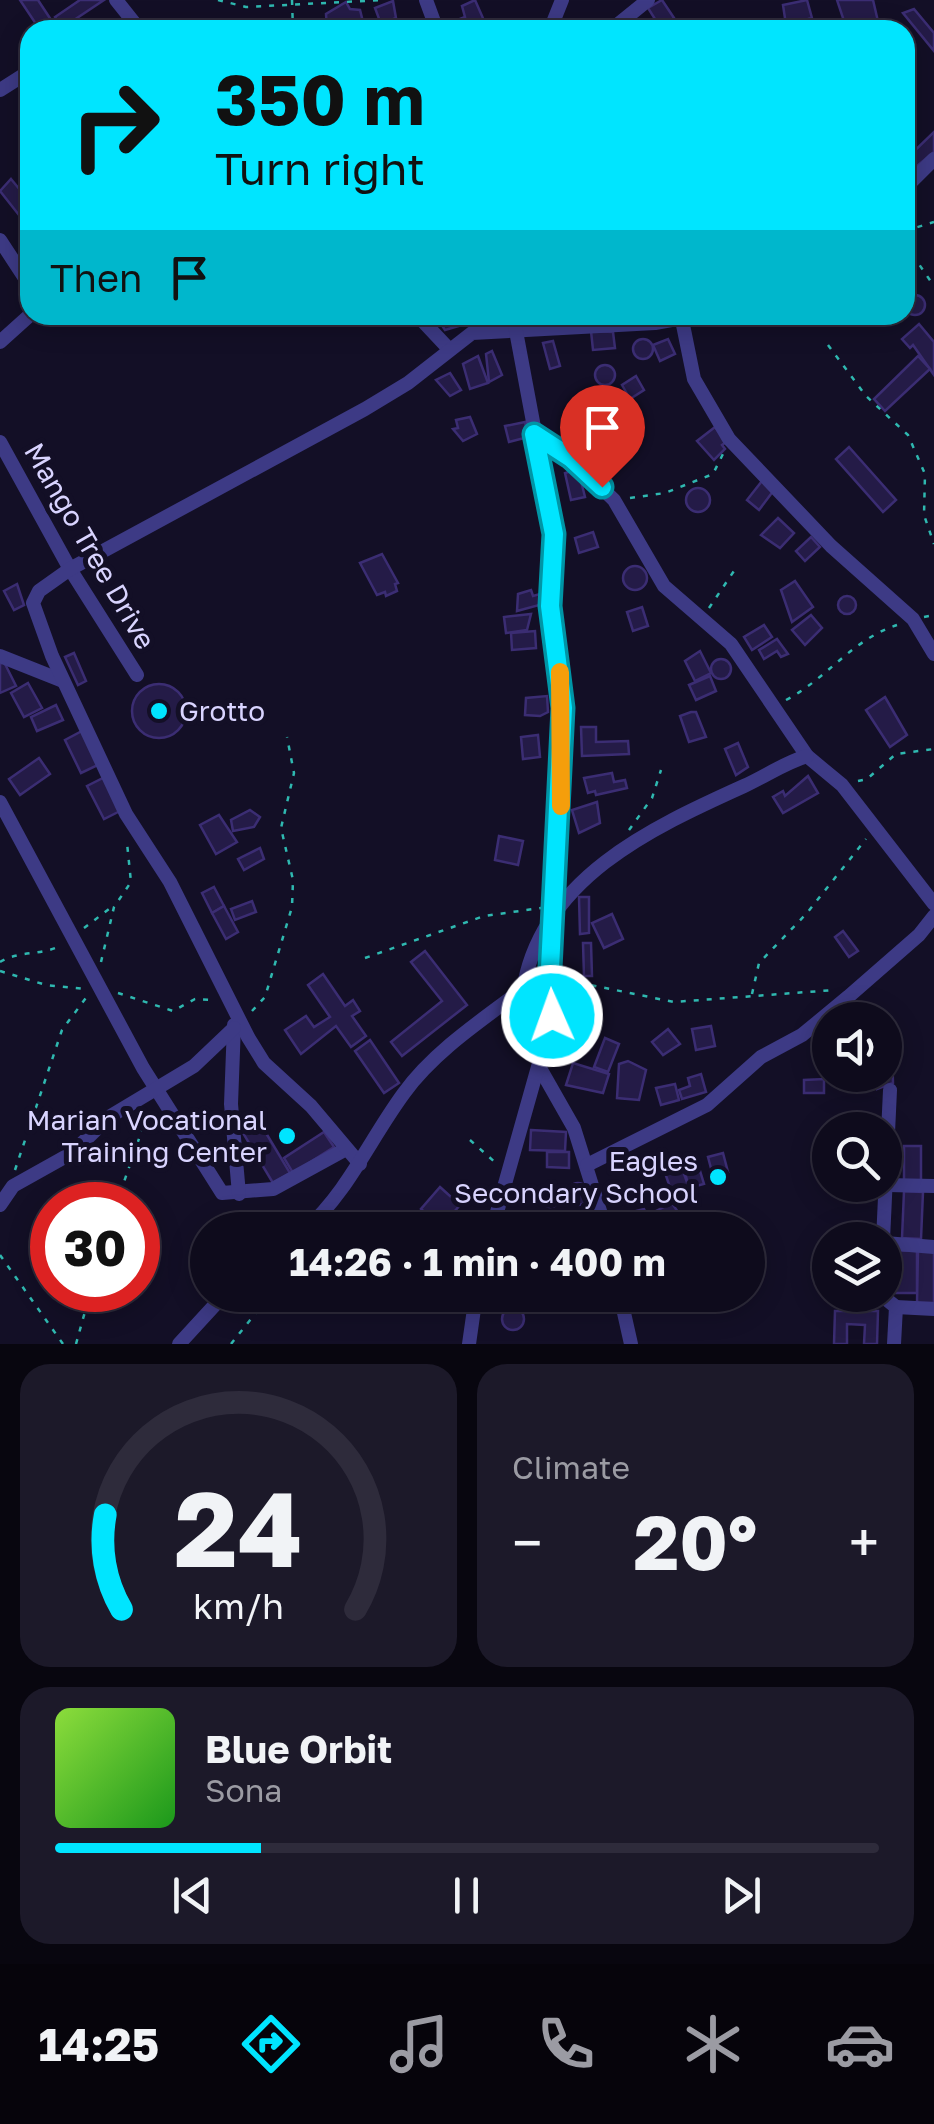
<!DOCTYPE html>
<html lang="en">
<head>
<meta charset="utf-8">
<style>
	:root { --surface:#0e0b1c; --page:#1c1929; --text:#f1f3f6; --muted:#9b9ba3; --line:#2e2b3b; --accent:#00e5ff }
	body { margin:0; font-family:"Golos Text",sans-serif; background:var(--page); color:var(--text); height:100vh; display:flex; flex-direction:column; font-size:38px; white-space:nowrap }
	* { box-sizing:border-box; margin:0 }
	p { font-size:32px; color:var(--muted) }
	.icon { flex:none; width:55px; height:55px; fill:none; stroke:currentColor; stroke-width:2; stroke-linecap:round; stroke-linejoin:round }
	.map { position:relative; height:1344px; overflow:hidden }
	.sheet { display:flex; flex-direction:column; gap:20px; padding:20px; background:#08060f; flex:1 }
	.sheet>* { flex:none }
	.hud { position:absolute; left:20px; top:20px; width:895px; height:305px; border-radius:30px; box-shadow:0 5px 25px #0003,0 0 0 2px var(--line); background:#00e5ff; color:#111; overflow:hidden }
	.tools { position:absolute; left:812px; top:1002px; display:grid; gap:20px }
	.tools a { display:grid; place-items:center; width:90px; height:90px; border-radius:50%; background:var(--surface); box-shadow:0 5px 25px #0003,0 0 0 2px var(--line); font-size:50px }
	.speed { position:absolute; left:30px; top:1182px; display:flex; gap:20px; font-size:50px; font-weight:700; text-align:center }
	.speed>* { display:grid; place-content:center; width:130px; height:130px; border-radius:50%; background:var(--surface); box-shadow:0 5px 25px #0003,0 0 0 2px var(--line); line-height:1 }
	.speed .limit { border:15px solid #d22; background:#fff; color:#111 }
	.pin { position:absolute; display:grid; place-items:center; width:85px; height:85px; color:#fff; margin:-102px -42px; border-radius:50% 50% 50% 0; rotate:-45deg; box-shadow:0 0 10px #0007 }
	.pin .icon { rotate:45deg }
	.me { position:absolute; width:110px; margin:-55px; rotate:358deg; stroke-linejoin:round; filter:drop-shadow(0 0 8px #0008) }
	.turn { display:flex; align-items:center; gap:35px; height:210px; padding:0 30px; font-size:45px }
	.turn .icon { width:130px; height:130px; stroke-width:2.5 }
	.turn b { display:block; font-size:70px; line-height:85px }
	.then { display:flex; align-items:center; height:95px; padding:0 30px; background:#0003; gap:20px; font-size:38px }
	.big { font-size:75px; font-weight:700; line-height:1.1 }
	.sheet .widget { flex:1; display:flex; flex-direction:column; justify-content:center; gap:15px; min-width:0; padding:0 35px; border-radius:30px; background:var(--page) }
	.sheet .dial { align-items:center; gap:0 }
	.dial svg { height:260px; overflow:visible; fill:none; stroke:var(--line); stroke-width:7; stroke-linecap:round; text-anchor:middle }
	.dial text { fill:var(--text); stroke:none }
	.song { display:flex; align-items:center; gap:30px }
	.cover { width:120px; height:120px; border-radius:15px; background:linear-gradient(135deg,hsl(90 70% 55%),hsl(120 70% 35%)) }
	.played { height:10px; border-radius:5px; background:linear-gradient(90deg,var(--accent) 25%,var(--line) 25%) }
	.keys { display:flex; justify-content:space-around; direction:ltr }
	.heat { display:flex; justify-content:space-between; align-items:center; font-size:55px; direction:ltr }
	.sheet .tiles { flex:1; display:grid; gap:20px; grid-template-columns:1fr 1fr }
	.widget:last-child { grid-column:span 2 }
	.trip { position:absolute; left:190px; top:1212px; width:575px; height:100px; border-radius:50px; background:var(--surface); box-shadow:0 5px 25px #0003,0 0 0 2px var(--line); font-weight:700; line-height:100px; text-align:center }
	.tab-bar { display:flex; height:160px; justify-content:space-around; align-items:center; background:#06040b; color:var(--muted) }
	.tab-bar .icon { width:70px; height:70px }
	.tab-bar .current { color:var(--accent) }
	.tab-bar b { font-size:45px; color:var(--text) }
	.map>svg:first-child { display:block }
</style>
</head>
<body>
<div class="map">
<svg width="934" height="1344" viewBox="0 0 934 1344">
	<rect width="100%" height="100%" fill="#130f26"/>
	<g fill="#241b47" stroke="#3b2d73" stroke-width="2.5">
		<path d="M20,0H38L57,29L40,30Z"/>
		<path d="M80,0H104L62,28L55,17Z"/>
		<path d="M475,0L486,25L477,29L463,25L460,19L465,17L462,6Z"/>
		<path d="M662,0L674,18L660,27L648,8Z"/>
		<path d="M807,0L812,18L786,25L783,5Z"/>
		<path d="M837,0H873L880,30H847Z"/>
		<path d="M393,1L396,18L381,24L375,8Z"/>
		<path d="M346,2L350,9L360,10L363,22L350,30H327L326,14Z"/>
		<path d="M914,9L934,33V51L903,13Z"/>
		<path d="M934,132V152L911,171L905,160Z"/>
		<path d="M11,179L30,202V229L0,191Z"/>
		<circle cx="915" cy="305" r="10"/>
		<path d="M435,315H496L445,330Z"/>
		<path d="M919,324L934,342V375L913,345L910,348L902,339Z"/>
		<path d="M591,331L613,332L615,348L593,350Z"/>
		<circle cx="643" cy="349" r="10"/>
		<path d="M668,339L675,354L660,361L653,345Z"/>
		<path d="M553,341L560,366L550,369L543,343Z"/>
		<path d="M492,351L502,375L489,382L486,354Z"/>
		<path d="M478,356L488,383L470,389L463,364Z"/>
		<path d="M918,356L930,369L885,411L874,399Z"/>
		<circle cx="605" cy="375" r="10"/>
		<path d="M450,373L461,390L450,396L436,380Z"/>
		<path d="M636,376L644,390L630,399L622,385Z"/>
		<path d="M599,396L607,422L591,430L581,408Z"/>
		<path d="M470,417L477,434L463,441L453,429L458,428L456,420Z"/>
		<path d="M525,422L528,437L509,442L505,426Z"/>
		<path d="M715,427L726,442L722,445L725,449L714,460L697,441Z"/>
		<circle cx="605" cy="457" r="11"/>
		<path d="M849,447L896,500L883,512L836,459Z"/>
		<path d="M578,469L585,497L571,500L565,473Z"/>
		<path d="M762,481L774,490L759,510L747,500Z"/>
		<circle cx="698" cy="500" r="12"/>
		<path d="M778,518L794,533L780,548L761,535Z"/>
		<path d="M593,532L598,547L579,553L575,538Z"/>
		<path d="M811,537L820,547L805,561L796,551Z"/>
		<path d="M382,554L398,583L395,584L397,591L386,596L385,592L377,595L360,563Z"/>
		<circle cx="635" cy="578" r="12"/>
		<path d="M795,581L813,607L792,622L781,590Z"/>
		<path d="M17,584L24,605L14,610L4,591Z"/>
		<path d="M531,590L533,596L540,594L543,604L517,611L518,594Z"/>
		<circle cx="847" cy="605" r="9"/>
		<path d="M642,607L648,626L633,631L627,612Z"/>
		<path d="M531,614L527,630L506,633L504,617Z"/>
		<path d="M811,615L822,628L805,645L792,630Z"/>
		<path d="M764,625L772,637L752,650L744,637Z"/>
		<path d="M535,631L536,648L512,650L511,633Z"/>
		<path d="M777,639L788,654L781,657L777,651L764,659L759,650Z"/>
		<path d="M700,651L711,673L695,681L685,661Z"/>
		<path d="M74,653L86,681L78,685L65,657Z"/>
		<circle cx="721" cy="669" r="10"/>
		<path d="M4,662L16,686L0,693V664Z"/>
		<path d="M710,676L716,691L696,700L689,685Z"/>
		<path d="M28,683L42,708L24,717L11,693Z"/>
		<circle cx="159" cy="711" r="27"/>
		<path d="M547,696L548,712L540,716L525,715L526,698Z"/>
		<path d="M885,697L907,735L890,747L866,710Z"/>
		<path d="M56,705L63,720L37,731L31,717Z"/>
		<path d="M691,712H696L706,737L689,742L680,716Z"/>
		<path d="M581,727H596V742L628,741L629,754L582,756Z"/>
		<path d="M82,731L98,765L81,773L65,740Z"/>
		<path d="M538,735L540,757L523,759L521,737Z"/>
		<path d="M738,743L748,767L736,775L725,749Z"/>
		<path d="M39,758L50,774L20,795L9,779Z"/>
		<path d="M612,773L614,782L625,780L627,788L596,795L595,791L588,793L584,778Z"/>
		<path d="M808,776L818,793L783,813L773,797L783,791L785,796Z"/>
		<path d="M105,777L122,810L104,819L87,786Z"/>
		<path d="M597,802L600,823L579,833L572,810Z"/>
		<path d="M250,810L260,817L254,827L233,831L231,820Z"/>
		<path d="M219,815L237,842L216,854L200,825Z"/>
		<path d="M499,836L523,841L518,865L495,860Z"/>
		<path d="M260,848L264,859L244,870L238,859Z"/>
		<path d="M214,887L224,906L212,913L202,893Z"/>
		<path d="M579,897H589V933L580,934Z"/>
		<path d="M252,901L256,912L235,920L231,909Z"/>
		<path d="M224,906L238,932L226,939L212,913Z"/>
		<path d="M612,914L623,939L604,948L592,923Z"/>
		<path d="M843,931L858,951L849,957L835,937Z"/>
		<path d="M583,943H591L592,976H584Z"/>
		<path d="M425,951L467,1005L402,1056L391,1042L442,1001L411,962Z"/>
		<path d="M323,974L345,1006L353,1000L360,1011L352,1016L366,1036L351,1047L336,1026L301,1054L285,1030L306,1016L314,1027L330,1017L308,985Z"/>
		<path d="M711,1026L715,1046L696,1050L692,1029Z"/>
		<path d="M668,1029L680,1044L663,1055L652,1042Z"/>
		<path d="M605,1038L619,1044L608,1072L594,1067Z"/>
		<path d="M370,1040L399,1083L384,1093L355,1051Z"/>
		<path d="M887,1042L892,1048L893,1083L877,1089L875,1075H885Z"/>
		<path d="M628,1061L646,1070L639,1100L617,1098L619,1064Z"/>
		<path d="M573,1063L609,1074L603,1093L566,1085Z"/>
		<path d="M701,1074L706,1092L682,1099L679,1090L690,1086L688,1078Z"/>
		<path d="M824,1079V1093H804V1080Z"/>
		<path d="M675,1084L679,1100L661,1105L656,1088Z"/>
		<path d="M257,1118L290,1173L273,1183L240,1128Z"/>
		<path d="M531,1130L566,1132L565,1151L530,1150Z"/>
		<path d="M324,1132L334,1147L293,1173L284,1158Z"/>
		<path d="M904,1146H921V1183L904,1182Z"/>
		<path d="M547,1152H569V1168L547,1167Z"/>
		<path d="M723,1153L728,1172L713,1176L708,1157Z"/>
		<path d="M697,1161L704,1184L689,1188L683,1165Z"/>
		<path d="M681,1165L689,1188L672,1193L664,1170Z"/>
		<circle cx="578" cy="1194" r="11"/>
		<circle cx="550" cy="1196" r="11"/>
		<path d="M440,1187L460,1205L441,1227L421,1209Z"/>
		<path d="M904,1191L923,1192L921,1239L902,1238Z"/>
		<path d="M672,1203L683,1220L657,1230L652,1213Z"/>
		<path d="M644,1209L653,1230H635L628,1213Z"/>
		<path d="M275,1214L284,1227L250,1230Z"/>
		<path d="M892,1250L917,1251V1293H892Z"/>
		<path d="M918,1250L934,1251V1303H917Z"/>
		<circle cx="513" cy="1319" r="11"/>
		<path d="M835,1311H878L877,1344H864L865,1325L847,1324V1344H834Z"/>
	</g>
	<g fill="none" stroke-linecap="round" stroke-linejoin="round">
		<g stroke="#2fb8b0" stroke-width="2.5" stroke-dasharray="5 8" stroke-linecap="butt">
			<path d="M218,0L246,7L384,0"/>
			<path d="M292,0L293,30"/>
			<path d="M905,231L934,222"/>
			<path d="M905,244L934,286"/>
			<path d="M828,345L866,396L908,435L925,474L924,515L934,544"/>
			<path d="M630,498L665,493L713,474L724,452"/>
			<path d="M709,608L736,568"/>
			<path d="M924,617L934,615"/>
			<path d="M786,700C828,678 851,640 897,625"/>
			<path d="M858,781L867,779L896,754L934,749"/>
			<path d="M629,830L652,798L661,770"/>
			<path d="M84,928L113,906"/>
			<path d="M365,958L484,916L541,908"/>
			<path d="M0,962C20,950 42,956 62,945"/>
			<path d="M101,962L114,907L131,882L127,843"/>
			<path d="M0,971L46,985L86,989"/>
			<path d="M566,980L674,1002L834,990"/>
			<path d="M118,993L173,1011L195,999L213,1000"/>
			<path d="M752,994L759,963L807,913L866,839"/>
			<path d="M252,1011L265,997L292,907L293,880L281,828L294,773L287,737"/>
			<path d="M470,1140L497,1164"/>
			<path d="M15,1170L62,1030L88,995"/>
			<path d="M116,1205L150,1107"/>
			<path d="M0,1255L63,1344"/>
			<path d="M76,1344L91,1290"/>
			<path d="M231,1344L270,1295"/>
		</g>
		<g stroke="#3d3a85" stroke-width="14">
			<path d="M116,0L140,30"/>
			<path d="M426,0L437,30"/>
			<path d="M550,30L562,0"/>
			<path d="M611,30L648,0"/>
			<path d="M0,90L30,71"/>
			<path d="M905,188L934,159"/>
			<path d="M0,240L30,286"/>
			<path d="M417,315L448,348"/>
			<path d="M682,320L694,379L729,439L831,546L913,619L934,654"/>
			<path d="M0,342L30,315"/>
			<path d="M534,434L571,458L614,500L664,586L731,644L807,756L842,785L934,904"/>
			<path d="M0,442L70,569L137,675"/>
			<path d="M0,656L63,681"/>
			<path d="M0,802L143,1068L222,1193L273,1189L346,1149"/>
			<path d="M523,991C540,879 651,828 744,786C766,776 784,763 807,756"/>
			<path d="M234,1025L231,1104L239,1194"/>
			<path d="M541,1070L574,1128L606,1230"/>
			<path d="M360,1164L311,1106L264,1063L248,1037L170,882L126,814L52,656L33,603L39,591L70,569L365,409L408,383L472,333L655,323L699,315"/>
			<path d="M587,1165L707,1105L761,1057L802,1035L848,997L919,935L934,916"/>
			<path d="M887,1185L934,1186"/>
			<path d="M0,1205L13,1186L72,1153L109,1117L194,1066L234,1028"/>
			<path d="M305,1230C348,1192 370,1139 404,1093C440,1043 503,1007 550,968"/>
			<path d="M492,1230L552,1017L553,895L563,768L560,655L550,606L554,534L513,315"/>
			<path d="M883,1240L890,1090"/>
			<path d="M885,1243L934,1247"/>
			<path d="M620,1295L631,1344"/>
			<path d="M881,1295L896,1307L894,1344"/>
			<path d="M896,1307L934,1309"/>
			<path d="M179,1344L224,1295"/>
			<path d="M469,1344L476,1295"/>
		</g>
	</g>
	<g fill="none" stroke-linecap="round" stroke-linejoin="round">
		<defs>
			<path id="route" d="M552,1016L550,968L563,708L550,606L554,534L534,434L571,458L602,487"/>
		</defs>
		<use href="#route" stroke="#0095a6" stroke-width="25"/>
		<use href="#route" stroke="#00e5ff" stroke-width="18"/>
		<path stroke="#f59e0b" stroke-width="18" d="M560,672L561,806"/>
	</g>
	<g fill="#00e5ff" stroke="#130f26" stroke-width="4">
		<circle cx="159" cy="711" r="10"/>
		<circle cx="287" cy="1136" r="10"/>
		<circle cx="718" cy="1177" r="10"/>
	</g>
	<g text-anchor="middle" stroke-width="10" stroke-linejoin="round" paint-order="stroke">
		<g font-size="28" fill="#d9d4ff" stroke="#130f26">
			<text transform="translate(90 546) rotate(60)" y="10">Mango Tree Drive</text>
		</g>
		<g font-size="28" fill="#d9d4ff" stroke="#130f26" text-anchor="end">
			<text x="179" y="721" text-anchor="start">Grotto</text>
			<text x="267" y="1130">Marian Vocational<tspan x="267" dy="32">Training Center</tspan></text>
			<text x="698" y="1171">Eagles<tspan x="698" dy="32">Secondary School</tspan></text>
		</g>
	</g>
</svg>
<div class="tools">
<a><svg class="icon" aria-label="sound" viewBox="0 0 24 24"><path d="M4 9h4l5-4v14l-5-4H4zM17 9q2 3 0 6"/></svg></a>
<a><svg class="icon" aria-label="search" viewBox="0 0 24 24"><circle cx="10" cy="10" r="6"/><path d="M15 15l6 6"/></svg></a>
<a><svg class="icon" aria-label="layers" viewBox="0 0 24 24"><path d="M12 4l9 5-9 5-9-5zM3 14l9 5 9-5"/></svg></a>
</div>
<div class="speed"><div class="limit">30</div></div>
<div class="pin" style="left:602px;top:487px;background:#d93025"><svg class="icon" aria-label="arrive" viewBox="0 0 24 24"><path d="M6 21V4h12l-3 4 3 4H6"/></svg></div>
<svg class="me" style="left:552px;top:1016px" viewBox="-20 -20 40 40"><circle r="17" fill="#00e5ff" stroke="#fff" stroke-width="3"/><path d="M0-11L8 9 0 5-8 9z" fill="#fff"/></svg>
<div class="trip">14:26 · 1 min · 400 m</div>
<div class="hud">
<div class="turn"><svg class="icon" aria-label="right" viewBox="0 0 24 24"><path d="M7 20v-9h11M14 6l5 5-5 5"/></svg><div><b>350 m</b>Turn right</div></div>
<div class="then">Then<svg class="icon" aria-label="arrive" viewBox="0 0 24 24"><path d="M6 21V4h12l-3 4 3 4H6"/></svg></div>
</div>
</div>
<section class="sheet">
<div class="tiles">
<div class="widget dial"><svg viewBox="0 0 100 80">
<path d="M14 69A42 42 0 1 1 86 69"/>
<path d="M14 69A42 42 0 0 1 9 40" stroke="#00e5ff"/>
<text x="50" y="56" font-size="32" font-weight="700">24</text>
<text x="50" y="72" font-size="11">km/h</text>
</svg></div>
<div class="widget"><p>Climate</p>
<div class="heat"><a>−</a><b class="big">20°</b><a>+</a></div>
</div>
<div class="widget">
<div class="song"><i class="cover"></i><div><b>Blue Orbit</b><p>Sona</p></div></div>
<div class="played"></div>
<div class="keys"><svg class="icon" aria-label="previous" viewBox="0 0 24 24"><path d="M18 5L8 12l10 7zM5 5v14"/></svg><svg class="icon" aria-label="pause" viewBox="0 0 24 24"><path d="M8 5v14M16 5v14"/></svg><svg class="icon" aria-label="next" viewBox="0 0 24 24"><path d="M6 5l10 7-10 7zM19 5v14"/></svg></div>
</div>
</div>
</section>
<nav class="tab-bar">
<b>14:25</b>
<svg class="icon current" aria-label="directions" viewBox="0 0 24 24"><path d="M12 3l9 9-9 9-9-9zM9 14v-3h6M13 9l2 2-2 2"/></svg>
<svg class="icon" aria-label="music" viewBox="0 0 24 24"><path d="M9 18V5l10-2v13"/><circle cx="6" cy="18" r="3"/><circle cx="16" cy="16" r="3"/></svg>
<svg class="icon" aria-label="phone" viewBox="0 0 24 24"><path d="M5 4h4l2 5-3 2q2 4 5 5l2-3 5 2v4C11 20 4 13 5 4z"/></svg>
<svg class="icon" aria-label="climate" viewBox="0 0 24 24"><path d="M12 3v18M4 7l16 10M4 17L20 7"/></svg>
<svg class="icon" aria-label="car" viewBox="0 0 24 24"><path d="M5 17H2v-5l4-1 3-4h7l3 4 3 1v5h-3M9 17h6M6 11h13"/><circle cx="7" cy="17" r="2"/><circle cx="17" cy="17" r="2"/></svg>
</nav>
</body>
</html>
